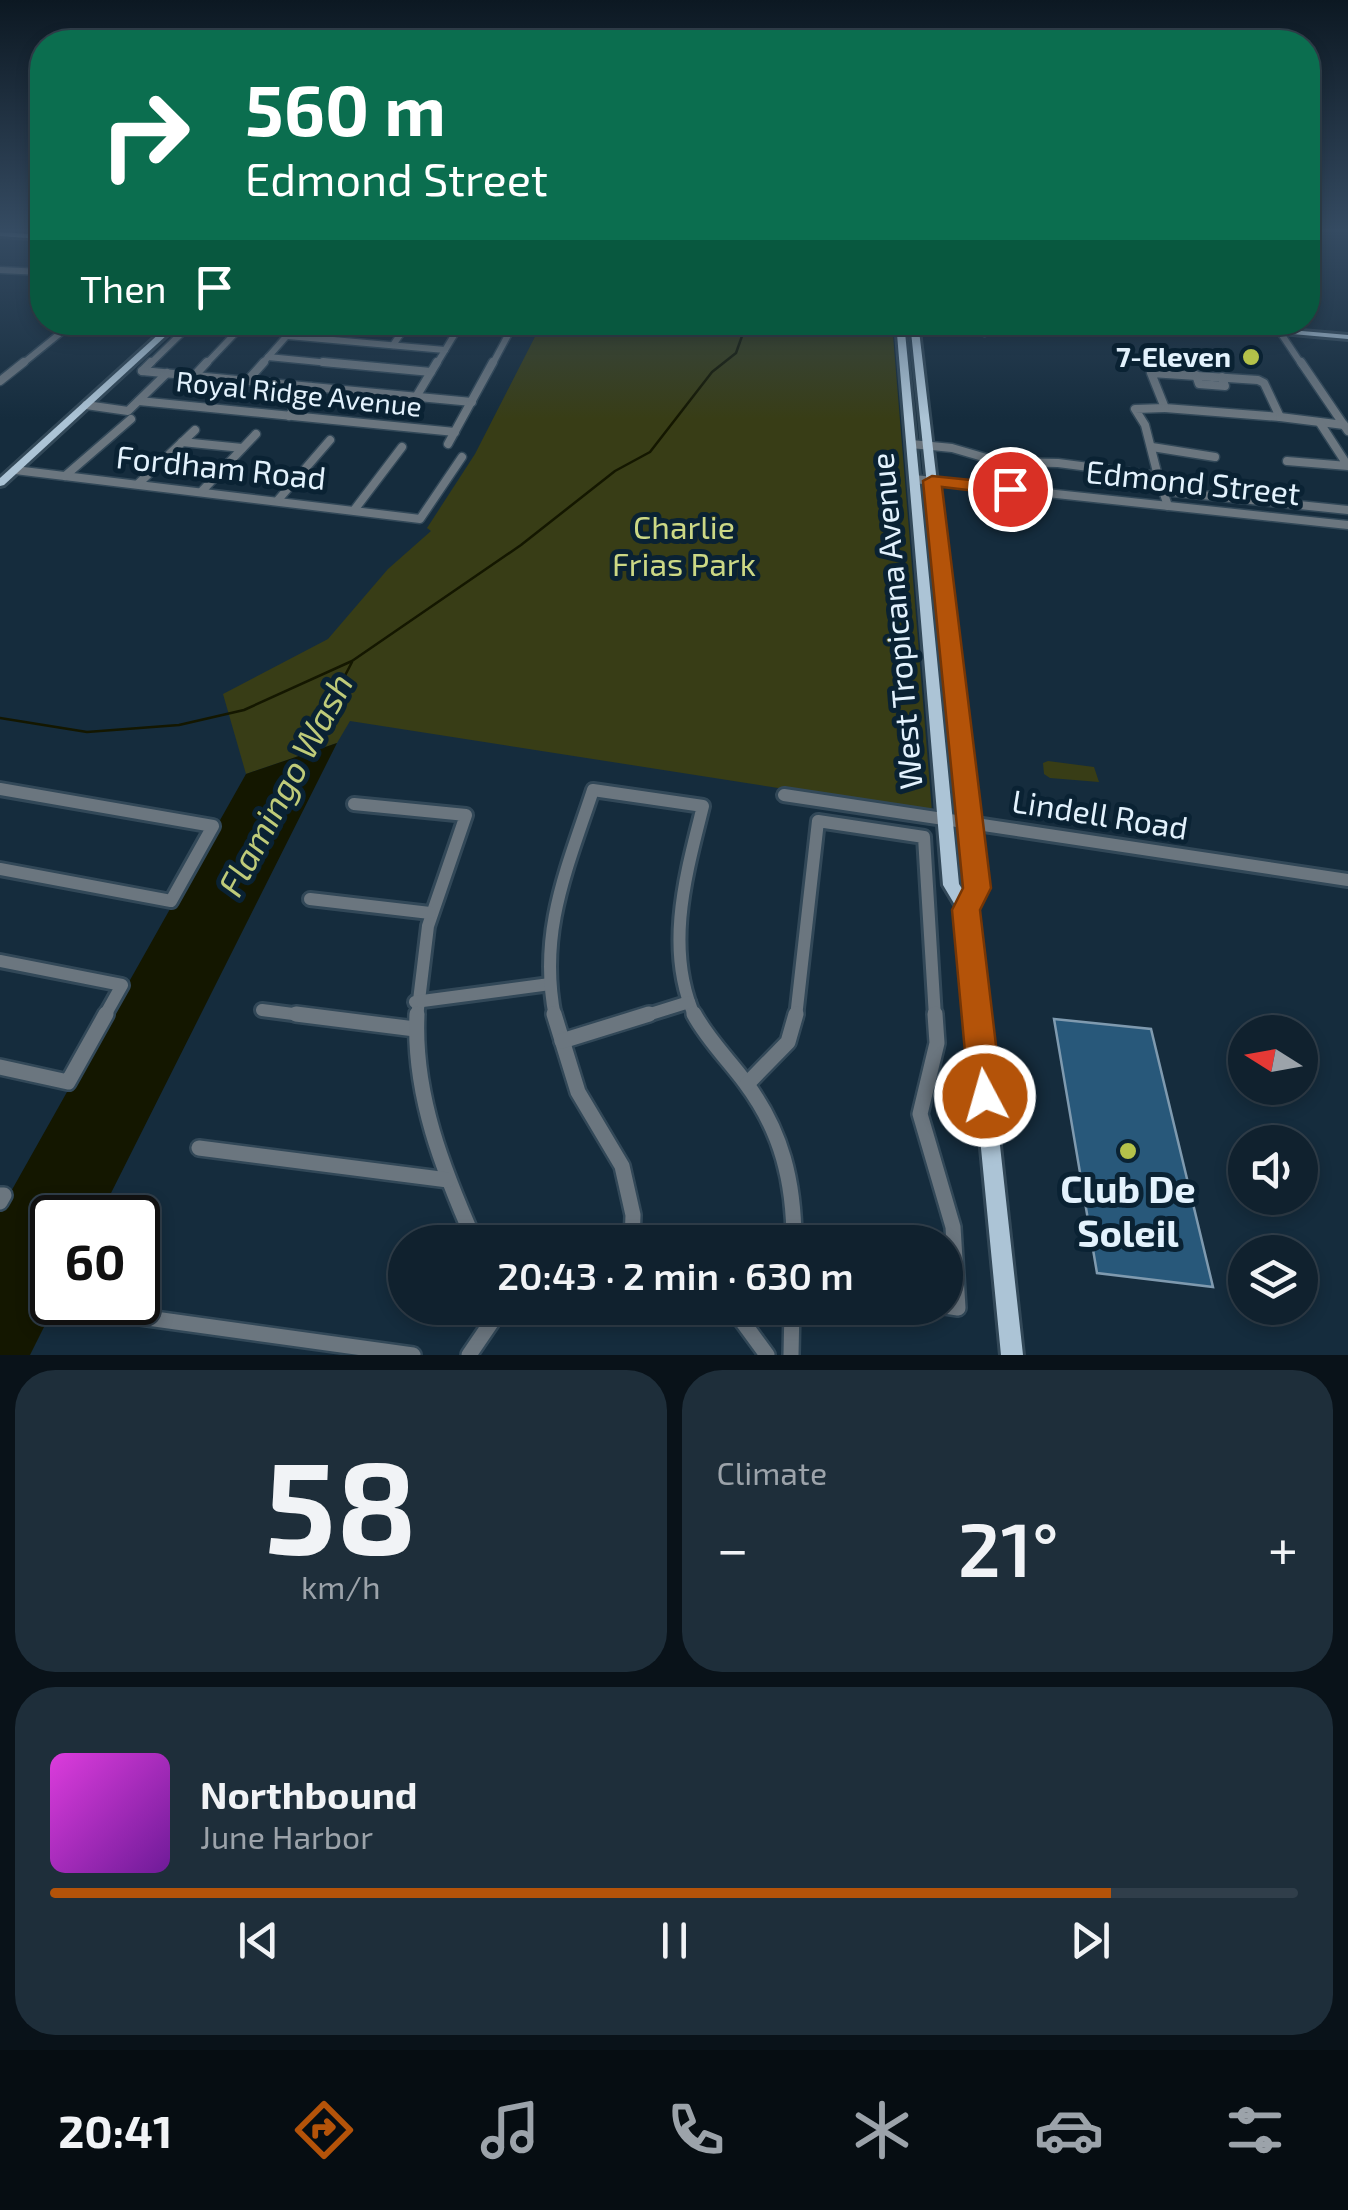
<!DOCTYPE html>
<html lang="en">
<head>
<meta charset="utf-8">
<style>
	:root { --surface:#10212e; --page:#1e2e3a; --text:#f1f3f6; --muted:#9ca3aa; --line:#303e4a; --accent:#b45309 }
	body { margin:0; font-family:"Exo 2",sans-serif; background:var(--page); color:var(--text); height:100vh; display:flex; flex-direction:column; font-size:38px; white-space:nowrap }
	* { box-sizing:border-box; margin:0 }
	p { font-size:32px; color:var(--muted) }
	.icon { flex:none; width:55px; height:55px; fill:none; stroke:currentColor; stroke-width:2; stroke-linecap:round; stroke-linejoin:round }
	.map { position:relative; height:1355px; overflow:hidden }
	.details { display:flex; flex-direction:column; gap:15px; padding:15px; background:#091219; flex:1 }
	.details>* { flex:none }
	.top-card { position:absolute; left:30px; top:30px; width:1290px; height:305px; border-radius:40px; box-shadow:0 5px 15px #0003,0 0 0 2px var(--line); background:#0b6e4f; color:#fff; overflow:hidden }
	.needle { width:65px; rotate:281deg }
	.fabs { position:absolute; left:1228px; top:1015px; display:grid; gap:20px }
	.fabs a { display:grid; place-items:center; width:90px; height:90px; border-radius:50%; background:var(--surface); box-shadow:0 5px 15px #0003,0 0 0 2px var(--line); font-size:50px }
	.speed { position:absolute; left:30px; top:1195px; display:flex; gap:20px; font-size:50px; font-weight:700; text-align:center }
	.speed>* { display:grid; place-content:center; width:130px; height:130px; border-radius:50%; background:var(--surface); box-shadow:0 5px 15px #0003,0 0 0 2px var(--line); line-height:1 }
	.speed .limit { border:5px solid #111; border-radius:15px; background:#fff; color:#111 }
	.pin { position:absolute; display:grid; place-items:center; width:85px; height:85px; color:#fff; margin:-42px; border:5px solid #fff; border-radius:50%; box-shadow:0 2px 10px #0007 }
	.me { position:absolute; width:110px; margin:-55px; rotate:354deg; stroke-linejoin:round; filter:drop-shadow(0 0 8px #0008) }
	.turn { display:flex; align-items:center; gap:35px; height:210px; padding:0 50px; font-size:45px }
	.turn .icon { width:130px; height:130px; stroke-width:2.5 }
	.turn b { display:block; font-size:70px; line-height:85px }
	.then { display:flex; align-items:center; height:95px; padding:0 50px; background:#0003; gap:20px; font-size:38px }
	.big { font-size:75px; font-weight:600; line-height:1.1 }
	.details .widget { flex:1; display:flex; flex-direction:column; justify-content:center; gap:15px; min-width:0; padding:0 35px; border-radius:40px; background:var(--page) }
	.details .dial { align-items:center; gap:0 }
	.dial b { font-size:130px; line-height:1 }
	.song { display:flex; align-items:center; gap:30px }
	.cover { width:120px; height:120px; border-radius:15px; background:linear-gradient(135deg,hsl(300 70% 55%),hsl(280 70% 35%)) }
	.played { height:10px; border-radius:5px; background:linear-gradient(90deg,var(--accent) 85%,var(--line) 85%) }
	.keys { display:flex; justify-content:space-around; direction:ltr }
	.heat { display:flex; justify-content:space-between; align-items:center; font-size:55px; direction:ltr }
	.details .tiles { flex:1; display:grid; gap:15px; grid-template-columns:1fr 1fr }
	.widget:last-child { grid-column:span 2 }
	.trip { position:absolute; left:388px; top:1225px; width:575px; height:100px; border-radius:50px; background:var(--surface); box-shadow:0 5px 15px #0003,0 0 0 2px var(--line); font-weight:600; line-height:100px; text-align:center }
	.tab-bar { display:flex; height:160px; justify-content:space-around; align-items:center; background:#060d12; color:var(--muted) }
	.tab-bar .icon { width:70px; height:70px }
	.tab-bar .current { color:var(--accent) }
	.tab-bar b { font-size:45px; color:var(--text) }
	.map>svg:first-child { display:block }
</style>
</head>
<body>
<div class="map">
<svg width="1348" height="1355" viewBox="0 0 1348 1355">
	<rect width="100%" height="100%" fill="#152c3d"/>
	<g fill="#383d16">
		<path d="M542,323H892L932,812L350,721L337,743L246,774L223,694L328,639L388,569L431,531L427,528L475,454Z"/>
		<path d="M1048,761L1094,767L1099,782L1050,778L1044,774L1043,763Z"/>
	</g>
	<path fill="#141700" d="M337,743L99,1217L52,1218V1302L56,1303L30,1355H0V1211L246,774Z"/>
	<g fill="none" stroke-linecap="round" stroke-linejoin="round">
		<g stroke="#141700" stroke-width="2.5">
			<path d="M0,718L87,732L179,725L244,710L352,661L521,545L615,471L650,452L712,372L736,353L747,322"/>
			<path d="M303,757L352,662"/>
		</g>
	</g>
	<g fill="#28587a" stroke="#7f9aaf" stroke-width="2.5">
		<path d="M944,322H981L984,336L945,333Z"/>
		<path d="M1054,1019L1151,1029L1213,1287L1097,1273Z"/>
	</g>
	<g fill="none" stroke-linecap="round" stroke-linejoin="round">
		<defs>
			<g id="minor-far3">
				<path d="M0,270L42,272"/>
				<path d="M1280,332L1302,365"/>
				<path d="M288,336L445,350"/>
				<path d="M393,345L409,322"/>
				<path d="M268,357L350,365"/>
				<path d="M21,365L74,322"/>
				<path d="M149,365L193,322"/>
				<path d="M205,365L246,322"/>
				<path d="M261,365L299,322"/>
				<path d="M436,365L462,322"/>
				<path d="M492,365L515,322"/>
			</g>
			<g id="minor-far2">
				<path d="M323,362L431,372"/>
				<path d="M1301,362L1348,431"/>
				<path d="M142,371L472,402"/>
				<path d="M142,371L151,362"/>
				<path d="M1151,373L1258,380L1264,383L1280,417L1165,408Z"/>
				<path d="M1196,375L1199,384L1225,386L1222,377"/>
				<path d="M194,376L207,362"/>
				<path d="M0,381L24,362"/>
				<path d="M247,381L264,362"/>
				<path d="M416,397L437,362"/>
				<path d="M139,401L455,432"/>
				<path d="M86,405L128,411L167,373"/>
				<path d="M289,416L311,387"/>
				<path d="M1280,417L1344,425"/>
				<path d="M182,442L242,448"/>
				<path d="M448,444L493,362"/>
				<path d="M911,444L952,448L1000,462L1058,463L1158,476L1168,506"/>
				<path d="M1152,447L1215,457"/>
				<path d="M1287,461L1348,466L1320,423"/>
				<path d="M15,470L420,519L462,457"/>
				<path d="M65,476L131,419"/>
				<path d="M1158,476L1145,425L1135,409L1165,408"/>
				<path d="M914,479L1348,525"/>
				<path d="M138,484L195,430"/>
				<path d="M202,491L256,434"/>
				<path d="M1163,491L1348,510"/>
				<path d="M278,500L330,440"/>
				<path d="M355,509L402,447"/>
			</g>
			<g id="minor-far1">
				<path d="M0,789L213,826L171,901L0,869"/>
				<path d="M784,795L1348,880"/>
				<path d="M354,804L466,815L428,926L417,1017"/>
				<path d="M310,899L430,913"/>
				<path d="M0,961L122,985L104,1017"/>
				<path d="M415,1002L550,984"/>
				<path d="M262,1010L316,1017"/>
				<path d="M555,1017C538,932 567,869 593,790L703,806C686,874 664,949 695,1017"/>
				<path d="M641,1017L689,1002"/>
				<path d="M796,1017L818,821L924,837L935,1017"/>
			</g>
			<g id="minor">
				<path d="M296,1014L415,1029"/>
				<path d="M417,1014C413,1095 443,1170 475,1242"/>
				<path d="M554,1014L578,1092L622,1166L633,1215L632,1242"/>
				<path d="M694,1014C708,1040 728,1059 745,1082C782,1131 794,1182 794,1242"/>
				<path d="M935,1014L937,1043L920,1114L953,1227L958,1308L945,1306"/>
				<path d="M562,1041L649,1014"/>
				<path d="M0,1067L68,1082L106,1014"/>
				<path d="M747,1084L788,1042L796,1014"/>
				<path d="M199,1148L448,1180"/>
				<path d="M0,1195H4L0,1202"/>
				<path d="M718,1308L740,1318L767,1355"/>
				<path d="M126,1315L413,1355"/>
				<path d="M469,1355L501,1308"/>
				<path d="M791,1355L792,1308"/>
			</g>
			<g id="major">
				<path d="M0,232L42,235V239L0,236Z"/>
				<path d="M172,322H181L4,485L0,486V478Z"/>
				<path d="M896,322H904L959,884L966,895L969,888L910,322H918L985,888L974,909L1023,1355H1001L958,910L943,885Z"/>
				<path d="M1157,322H1197L1348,335V339Z"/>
			</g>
		</defs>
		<use href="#minor-far3" stroke="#324858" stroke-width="9"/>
		<use href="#minor-far2" stroke="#324858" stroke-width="11"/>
		<use href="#minor-far1" stroke="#324858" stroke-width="18"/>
		<use href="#minor" stroke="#324858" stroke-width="20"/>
		<use href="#major" stroke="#324858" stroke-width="6"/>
		<use href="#minor-far3" stroke="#6b767f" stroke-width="6"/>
		<use href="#minor-far2" stroke="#6b767f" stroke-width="8"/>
		<use href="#minor-far1" stroke="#6b767f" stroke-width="12"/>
		<use href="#minor" stroke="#6b767f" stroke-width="15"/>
		<use href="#major" fill="#acc4d6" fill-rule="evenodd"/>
	</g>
	<linearGradient id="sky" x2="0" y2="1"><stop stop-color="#0c1822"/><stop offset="0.55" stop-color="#354b62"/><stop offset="1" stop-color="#354b62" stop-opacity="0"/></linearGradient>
	<rect width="1348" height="419" fill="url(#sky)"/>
	<path fill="#b45309" stroke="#753606" stroke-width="2.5" d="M932,476L1010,484L1019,489L1010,495L942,487L991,888L980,910L1002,1096L997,1107L985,1111L974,1107L969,1096L952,910L963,888L923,481Z"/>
	<g fill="#b4c24a" stroke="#0a2233" stroke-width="4">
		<circle cx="1251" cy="357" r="10"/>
		<circle cx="1128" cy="1151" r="10"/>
	</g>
	<g text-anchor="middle" stroke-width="10" stroke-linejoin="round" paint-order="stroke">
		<g font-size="28" font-weight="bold" fill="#e3f2fd" stroke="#0a2233" text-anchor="end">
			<text x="1231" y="367">7-Eleven</text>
		</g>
		<g font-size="28" fill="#e3f2fd" stroke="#0a2233">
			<text transform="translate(299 394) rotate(6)" y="10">Royal Ridge Avenue</text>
		</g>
		<g font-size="32" fill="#e3f2fd" stroke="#0a2233">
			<text transform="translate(221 468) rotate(6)" y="11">Fordham Road</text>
			<text transform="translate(1193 483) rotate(6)" y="11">Edmond Street</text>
			<text transform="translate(897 621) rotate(-95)" y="11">West Tropicana Avenue</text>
			<text transform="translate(1100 815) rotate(9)" y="11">Lindell Road</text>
		</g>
		<g font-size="32" fill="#ccd885" stroke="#0a2233">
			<text x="684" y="539">Charlie<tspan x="684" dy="37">Frias Park</tspan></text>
		</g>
		<g font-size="35" font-style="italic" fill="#bfcb79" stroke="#0a2233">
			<text transform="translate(286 785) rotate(-62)" y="12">Flamingo Wash</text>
		</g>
		<g font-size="38" font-weight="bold" fill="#e3f2fd" stroke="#0a2233">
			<text x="1128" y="1203">Club De<tspan x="1128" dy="44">Soleil</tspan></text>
		</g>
	</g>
</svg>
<div class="fabs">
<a><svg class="needle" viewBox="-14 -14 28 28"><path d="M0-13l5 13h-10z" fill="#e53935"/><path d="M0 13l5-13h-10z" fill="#9ca3aa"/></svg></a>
<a><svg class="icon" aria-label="sound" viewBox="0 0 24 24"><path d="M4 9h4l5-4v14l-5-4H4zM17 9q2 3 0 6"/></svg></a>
<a><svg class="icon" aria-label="layers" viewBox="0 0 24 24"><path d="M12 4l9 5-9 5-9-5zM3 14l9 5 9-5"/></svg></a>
</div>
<div class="speed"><div class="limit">60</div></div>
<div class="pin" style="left:1010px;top:489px;background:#d93025"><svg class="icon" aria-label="arrive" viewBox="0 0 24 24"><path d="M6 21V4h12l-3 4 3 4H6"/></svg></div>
<svg class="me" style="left:985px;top:1096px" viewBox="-20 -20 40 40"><circle r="17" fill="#b45309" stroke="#fff" stroke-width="3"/><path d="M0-11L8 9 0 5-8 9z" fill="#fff"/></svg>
<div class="trip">20:43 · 2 min · 630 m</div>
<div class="top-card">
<div class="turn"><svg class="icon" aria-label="right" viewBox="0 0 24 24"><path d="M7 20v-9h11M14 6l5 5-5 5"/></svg><div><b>560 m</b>Edmond Street</div></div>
<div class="then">Then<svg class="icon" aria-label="arrive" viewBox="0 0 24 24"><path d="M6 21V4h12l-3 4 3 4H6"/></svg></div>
</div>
</div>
<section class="details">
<div class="tiles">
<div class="widget dial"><b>58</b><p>km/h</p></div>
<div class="widget"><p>Climate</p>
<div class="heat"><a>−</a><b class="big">21°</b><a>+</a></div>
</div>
<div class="widget">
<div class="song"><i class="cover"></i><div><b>Northbound</b><p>June Harbor</p></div></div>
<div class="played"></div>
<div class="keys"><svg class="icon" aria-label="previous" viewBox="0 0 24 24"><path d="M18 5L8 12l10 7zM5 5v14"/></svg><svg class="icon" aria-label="pause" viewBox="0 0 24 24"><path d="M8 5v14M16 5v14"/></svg><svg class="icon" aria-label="next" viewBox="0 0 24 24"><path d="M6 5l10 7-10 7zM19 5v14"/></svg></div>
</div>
</div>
</section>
<nav class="tab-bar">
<b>20:41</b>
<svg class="icon current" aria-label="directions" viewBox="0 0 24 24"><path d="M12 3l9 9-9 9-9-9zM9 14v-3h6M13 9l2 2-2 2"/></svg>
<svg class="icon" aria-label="music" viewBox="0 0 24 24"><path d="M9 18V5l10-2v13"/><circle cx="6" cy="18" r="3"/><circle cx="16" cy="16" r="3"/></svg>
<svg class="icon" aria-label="phone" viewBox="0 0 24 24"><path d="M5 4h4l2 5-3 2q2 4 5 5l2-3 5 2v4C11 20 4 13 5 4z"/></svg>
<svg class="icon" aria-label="climate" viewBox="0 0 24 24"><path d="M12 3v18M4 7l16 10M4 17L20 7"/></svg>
<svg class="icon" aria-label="car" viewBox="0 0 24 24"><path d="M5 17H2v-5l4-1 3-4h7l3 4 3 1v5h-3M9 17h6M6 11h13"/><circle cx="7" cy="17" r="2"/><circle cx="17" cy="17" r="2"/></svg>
<svg class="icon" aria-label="filters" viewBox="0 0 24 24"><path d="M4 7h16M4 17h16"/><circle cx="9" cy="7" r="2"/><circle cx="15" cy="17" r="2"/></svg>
</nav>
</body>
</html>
